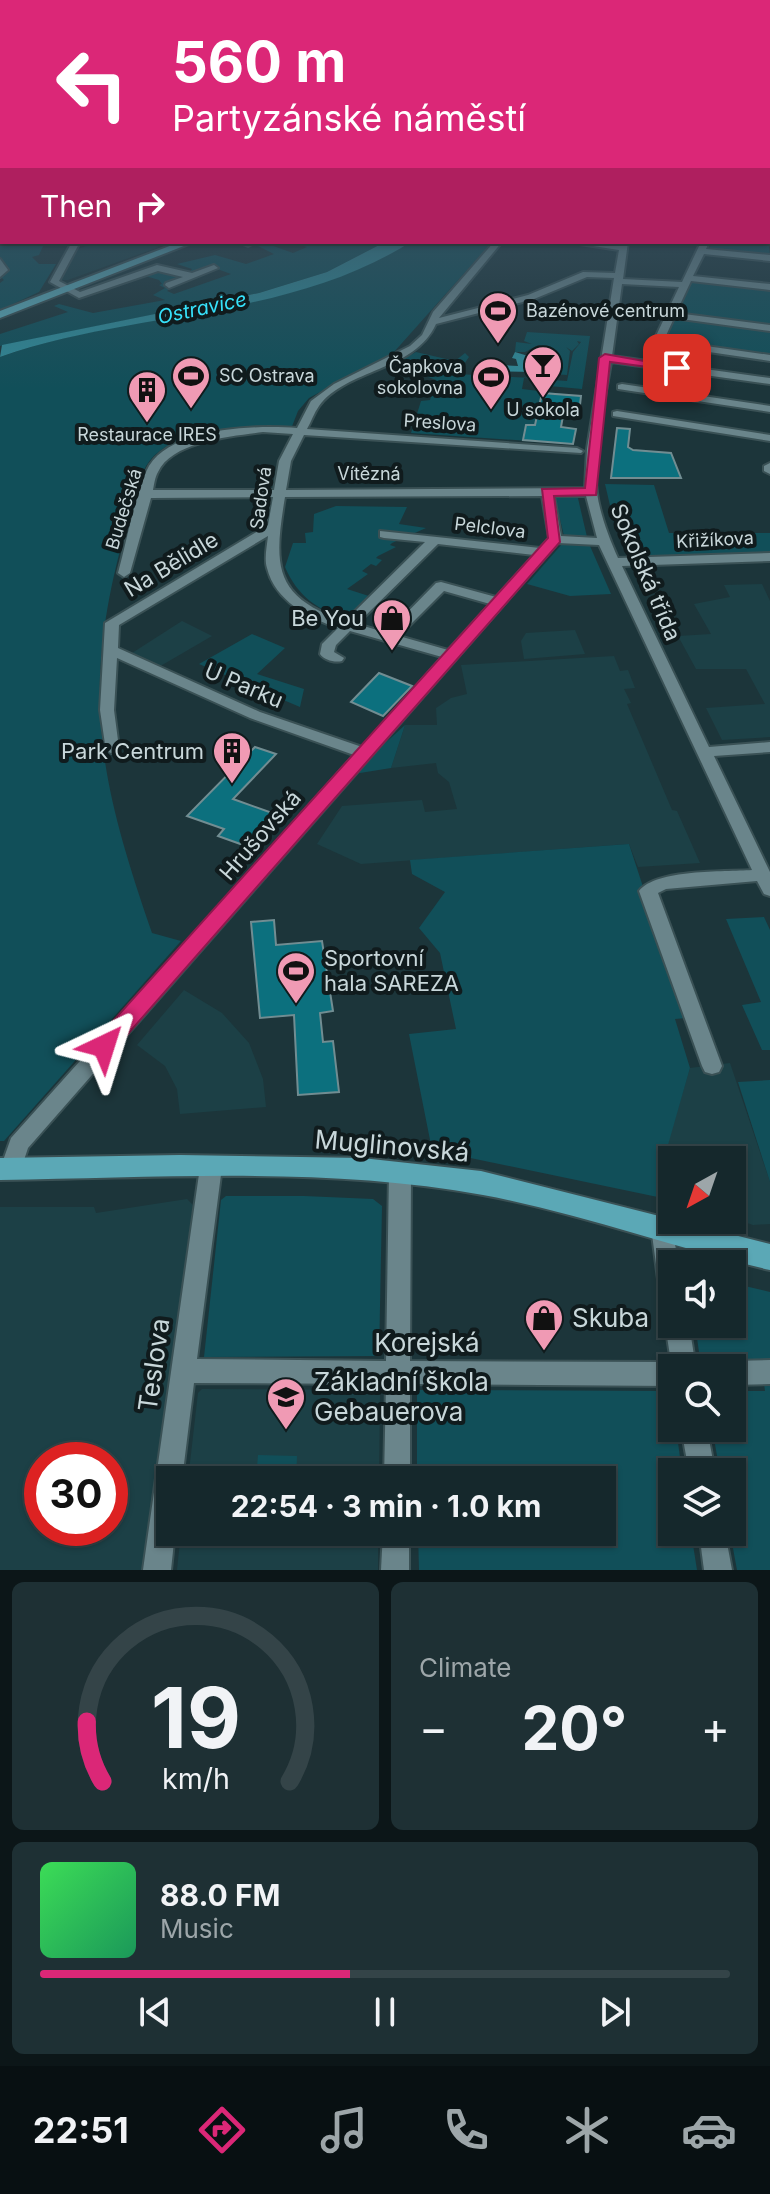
<!DOCTYPE html>
<html lang="en">
<head>
<meta charset="utf-8">
<style>
	:root { --surface:#15282c; --page:#1e3034; --text:#f1f3f6; --muted:#9da6a9; --line:#344448; --accent:#db2777 }
	body { margin:0; font-family:Inter,sans-serif; background:var(--page); color:var(--text); height:100vh; display:flex; flex-direction:column; font-size:30px; white-space:nowrap }
	* { box-sizing:border-box; margin:0 }
	p { font-size:26px; color:var(--muted) }
	.icon { flex:none; width:44px; height:44px; fill:none; stroke:currentColor; stroke-width:2; stroke-linecap:round; stroke-linejoin:round }
	.map { position:relative; height:1570px; overflow:hidden }
	.drawer { display:flex; flex-direction:column; gap:12px; padding:12px; background:#0c1618; flex:1 }
	.drawer>* { flex:none }
	.guide { position:absolute; left:0px; top:0px; width:770px; height:244px; box-shadow:0 2px 6px #0004,0 0 0 2px var(--line); background:#db2777; color:#fff; overflow:hidden }
	.needle { width:52px; rotate:220deg }
	.controls { position:absolute; left:658px; top:1146px; display:grid; gap:16px }
	.controls a { display:grid; place-items:center; width:88px; height:88px; border-radius:0px; background:var(--surface); box-shadow:0 2px 6px #0004,0 0 0 2px var(--line); font-size:40px }
	.speed { position:absolute; left:24px; top:1442px; display:flex; gap:16px; font-size:40px; font-weight:700; text-align:center }
	.speed>* { display:grid; place-content:center; width:104px; height:104px; border-radius:50%; background:var(--surface); box-shadow:0 2px 6px #0004,0 0 0 2px var(--line); line-height:1 }
	.speed .limit { border:12px solid #d22; background:#fff; color:#111 }
	.pin { position:absolute; display:grid; place-items:center; width:68px; height:68px; color:#fff; margin:-34px; border-radius:16px; box-shadow:0 4px 12px #0006 }
	.me { position:absolute; width:88px; margin:-44px; rotate:41deg; stroke-linejoin:round; filter:drop-shadow(0 0 6px #0008) }
	.turn { display:flex; align-items:center; gap:28px; height:168px; padding:0 40px; font-size:36px }
	.turn .icon { width:104px; height:104px; stroke-width:2.5 }
	.turn b { display:block; font-size:56px; line-height:68px }
	.then { display:flex; align-items:center; height:76px; padding:0 40px; background:#0003; gap:16px; font-size:30px }
	.big { font-size:60px; font-weight:700; line-height:1.1 }
	.drawer .card { flex:1; display:flex; flex-direction:column; justify-content:center; gap:12px; min-width:0; padding:0 28px; border-radius:12px; background:var(--page) }
	.drawer .dial { align-items:center; gap:0 }
	.dial svg { height:208px; overflow:visible; fill:none; stroke:var(--line); stroke-width:7; stroke-linecap:round; text-anchor:middle }
	.dial text { fill:var(--text); stroke:none }
	.song { display:flex; align-items:center; gap:24px }
	.cover { width:96px; height:96px; border-radius:12px; background:linear-gradient(135deg,hsl(130 70% 55%),hsl(150 70% 35%)) }
	.played { height:8px; border-radius:4px; background:linear-gradient(90deg,var(--accent) 45%,var(--line) 45%) }
	.keys { display:flex; justify-content:space-around; direction:ltr }
	.heat { display:flex; justify-content:space-between; align-items:center; font-size:44px; direction:ltr }
	.drawer .tiles { flex:1; display:grid; gap:12px; grid-template-columns:1fr 1fr }
	.card:last-child { grid-column:span 2 }
	.trip { position:absolute; left:156px; top:1466px; width:460px; height:80px; border-radius:0px; background:var(--surface); box-shadow:0 2px 6px #0004,0 0 0 2px var(--line); font-weight:700; line-height:80px; text-align:center }
	.dock { display:flex; height:128px; justify-content:space-around; align-items:center; background:#081012; color:var(--muted) }
	.dock .icon { width:56px; height:56px }
	.dock .active { color:var(--accent) }
	.dock b { font-size:36px; color:var(--text) }
	.map>svg:first-child { display:block }
</style>
</head>
<body>
<div class="map">
<svg width="770" height="1570" viewBox="0 0 770 1570">
	<rect width="100%" height="100%" fill="#1c353a"/>
	<g fill="#1c4046" fill-rule="evenodd">
		<path d="M98,242H161L154,245L159,247L68,280H59L75,250Z"/>
		<path d="M762,584L770,601V737L722,740L706,708L765,704L746,669H696L678,636L711,634L694,604L730,597L724,585Z"/>
		<path d="M182,621L212,636L157,668L129,655Z"/>
		<path d="M575,630L585,654L524,659L521,641L526,633Z"/>
		<path d="M614,656L620,671L628,670L635,688L624,689L631,703L627,704L672,810L677,811L700,863L638,867L629,844L361,864L317,844L342,806L422,800L425,812L457,809L449,782L438,773L436,763L391,768L405,725H437L436,708L451,698L467,694L461,665Z"/>
		<path d="M184,990L222,1013L249,1043L263,1079L266,1107L180,1114L177,1089L165,1066L137,1045Z"/>
		<path d="M730,1063L770,1182V1224L753,1225L732,1218V1160H672V1187L665,1152L690,1068Z"/>
		<path d="M187,1199L193,1205L143,1570H0V1207H94L96,1213ZM42,1460H110V1528H42Z"/>
		<path d="M202,1389L376,1390L380,1394L379,1480H188L198,1393Z"/>
		<path d="M181,1532H378V1570H177Z"/>
	</g>
	<g fill="#114f59">
		<path d="M0,232L2,242H45L39,255L32,257L39,264H56L39,292L0,310V283L4,280L0,276L8,268L0,257Z"/>
		<path d="M768,239L770,256L709,249L712,242H768Z"/>
		<path d="M250,242H262L293,253L307,247L289,242H385L327,272L259,293L0,346V334L68,312L54,306L59,304L93,313L165,300L153,295L165,288L159,285L162,284L159,280L142,275L169,271L183,276L167,291L174,294L231,274L209,266L189,273L192,269L177,264L215,255L246,264L274,254Z"/>
		<path d="M411,242H492L394,352L309,398L298,411L291,429C248,426 191,424 156,454C136,472 133,507 125,532C80,693 99,779 152,933L181,941L4,1141H0V357C134,309 286,319 411,242Z"/>
		<path d="M690,282L770,289V326L677,314Z"/>
		<path d="M675,318L770,330V356L665,341Z"/>
		<path d="M527,332L590,336L582,389L549,386L550,380L524,378L522,389L581,396L580,405L565,404L559,427L576,429L573,444L411,433L421,401L430,400L436,380L394,364L416,352L455,361L465,353L469,357L457,374L532,378L527,374L544,376L538,379L567,381L573,352L581,342L577,341L579,344L572,351L566,347L570,351L567,375L552,374L555,350L538,345L525,352H515L516,342L532,344L524,341Z"/>
		<path d="M605,484L654,485L669,533H770V554L631,559L615,527Z"/>
		<path d="M554,494H577L587,537L564,536Z"/>
		<path d="M336,506L407,507L399,524L426,528L392,543L390,545L396,547L378,556L376,558L382,560L376,566L371,564L362,571L368,574L347,589L372,597L347,620C317,609 298,597 285,567L293,543H306L305,533L313,532L314,514Z"/>
		<path d="M562,544L590,546L611,594L570,596L527,584Z"/>
		<path d="M252,634L285,648L257,674L304,689L300,707L199,664Z"/>
		<path d="M405,725L391,768L360,773L357,769Z"/>
		<path d="M629,844L686,1018L675,1019L690,1068L666,1152L672,1200L432,1150L409,1034L456,1029L440,953L419,928L445,892L412,874L410,860Z"/>
		<path d="M764,917L770,930V1050H762L742,1005L761,1002L726,919Z"/>
		<path d="M770,1080V1182L738,1082Z"/>
		<path d="M304,1196L373,1199L382,1206L379,1356L204,1357L221,1200L226,1196Z"/>
		<path d="M732,1283L770,1292V1359H700L695,1324H732Z"/>
		<path d="M763,1376H770V1570H737L730,1532L732,1472H720L712,1428H732V1391H765Z"/>
		<path d="M417,1390L667,1391L671,1394L672,1428H676L682,1472H672V1532H691L697,1570H419L418,1532H602V1480H417Z"/>
		<path d="M258,1455L297,1456L296,1480H256Z"/>
	</g>
	<g fill="#308896">
		<path d="M385,242H411C287,320 134,310 0,357L2,345L259,293L327,272Z"/>
		<path d="M515,352L538,359L534,372L480,371L482,364L518,366L516,359L512,358Z"/>
	</g>
	<g fill="#0c707e" stroke="#718d92" stroke-width="2">
		<path d="M542,393L581,396L580,405L565,404L561,427L576,429L573,444L523,440L526,425H535Z"/>
		<path d="M617,428L630,429L628,447L633,450L671,453L681,478H611Z"/>
		<path d="M379,673L412,686L383,716L351,702Z"/>
		<path d="M255,747L276,754L233,799L275,814L246,846L218,836L224,829L187,816Z"/>
		<path d="M274,920L276,945L322,941L333,1011L320,1013L323,1042L333,1041L339,1092L298,1095L294,1015L260,1018L251,922Z"/>
	</g>
	<g fill="none" stroke-linecap="round" stroke-linejoin="round">
		<defs>
			<g id="minor">
				<rect x="768" y="170" width="2" height="4"/>
				<rect x="768" y="233" width="2" height="5"/>
				<path d="M72,242H80L59,281L80,292L157,265L192,273L214,265L218,268L169,288L165,285L166,283L183,277L158,271L79,298L50,282Z"/>
				<path d="M238,242H250L252,244L248,246Z"/>
				<path d="M494,242H502L439,318L528,295L583,272L615,273L619,250L567,242L619,245L620,242H628L623,279L682,282L701,242H709L706,249L770,255V261L704,254L693,276L770,284V290L691,281L676,313L770,325V331L674,318L664,340L770,355V361L661,345L655,357H649L647,355L679,287L622,284L612,356L770,378V384L611,362C605,402 592,453 597,493C600,514 609,538 618,558L770,553V561L622,566L709,747L770,742V752L714,756L770,872V896L764,894L757,881L666,889L658,893L722,1066L719,1072L712,1074L705,1072L702,1066L639,891C656,869 724,872 752,870L599,545L558,543L28,1148L19,1175L11,1178L3,1175L0,1169L11,1138L354,755L250,718L117,658L114,710L119,748L111,753L106,751L100,710L105,623L268,525L273,497L151,498L130,573L124,577L118,573C127,540 133,504 146,472C165,427 255,425 297,428L311,401L334,384L410,346L422,335L433,312ZM587,277L614,278L587,449L585,488L286,490L291,461L304,435L581,453L583,451L577,448L307,429C311,422 314,413 319,406C346,369 415,371 436,324L534,299ZM263,432L293,434L279,461L274,490H153C154,485 155,477 158,472C172,441 233,436 263,432ZM542,496L549,538L540,548L380,531V537L384,538L425,542L345,621C272,597 274,564 285,497ZM554,496H586L597,538L561,536ZM268,536C267,546 264,559 267,568C275,601 309,618 338,628L322,644L320,654C324,660 335,663 342,661L344,658L334,652L336,645L350,631L442,657L362,747L260,712L118,648L119,625ZM438,544L534,555L496,597L441,582L436,583L387,633L357,624ZM444,591L490,604L448,650L399,636Z"/>
				<path d="M0,259L8,270L0,277Z"/>
				<path d="M622,384L770,406V412L618,389V385Z"/>
				<path d="M617,411L770,435V441L613,416V412Z"/>
				<path d="M770,463V474L764,471V466Z"/>
				<path d="M211,1158L219,1161L222,1167L197,1359L386,1361L389,1173L392,1167L400,1164L408,1167L411,1173L410,1361L671,1362L665,1324L672,1315V1324H689L696,1368H672V1386L410,1384V1480H384L386,1384L194,1383L182,1480H170V1532H175L171,1570H143L200,1167L203,1161Z"/>
				<path d="M662,1217L670,1220L679,1264H672V1305L664,1302L660,1294L651,1227L654,1220Z"/>
				<path d="M770,1360V1384L732,1385V1368H722L732,1361Z"/>
				<path d="M681,1428H707L715,1472H689Z"/>
				<path d="M383,1532H409V1570H381Z"/>
				<path d="M699,1532H725L732,1570H704Z"/>
			</g>
			<g id="major">
				<rect x="768" y="192" width="2" height="6"/>
				<path d="M180,242H194L0,318V311Z"/>
				<path d="M180,1155L362,1158L481,1171L770,1244V1270C674,1248 580,1213 483,1195C325,1166 160,1178 0,1180V1158Z"/>
			</g>
		</defs>
		<use href="#minor" stroke="#3a5155" stroke-width="4"/>
		<use href="#major" stroke="#3a5155" stroke-width="4"/>
		<use href="#minor" fill="#6a858b" fill-rule="evenodd"/>
		<use href="#major" fill="#5ba8b6" fill-rule="evenodd"/>
	</g>
	<linearGradient id="sky" x2="0" y2="1"><stop stop-color="#0f1d20"/><stop offset="0.44" stop-color="#3a5160"/><stop offset="1" stop-color="#3a5160" stop-opacity="0"/></linearGradient>
	<rect width="770" height="389" fill="url(#sky)"/>
	<path fill="#db2777" stroke="#8e194d" stroke-width="2" d="M605,354L683,368L677,371L610,362L596,495L554,496L560,542L112,1052H96L93,1046L96,1040L548,538L542,489L585,488L599,358Z"/>
	<defs>
		<symbol id="stadium-pin" viewBox="-11 -11 22 30"><path d="M0 17L-7.5 6A9.5 9.5 0 1 1 7.5 6Z" fill="#f09ab4" stroke="#101b1d"/><path d="M0-5a6.5 5 0 1 0 0 10a6.5 5 0 1 0 0-10ZM-3.5-1.8h7v3.6h-7Z" fill="#111"/></symbol>
		<symbol id="bar-pin" viewBox="-11 -11 22 30"><path d="M0 17L-7.5 6A9.5 9.5 0 1 1 7.5 6Z" fill="#f09ab4" stroke="#101b1d"/><path d="M-6-5H6L.8 .8V4.5H3.5V6h-7V4.5H-.8V.8Z" fill="#111"/></symbol>
		<symbol id="building-pin" viewBox="-11 -11 22 30"><path d="M0 17L-7.5 6A9.5 9.5 0 1 1 7.5 6Z" fill="#f09ab4" stroke="#101b1d"/><path d="M-4-6H4V6H1V3H-1V6H-4ZM-2.5-4.3h1.7v1.8h-1.7ZM.8-4.3h1.7v1.8H.8ZM-2.5-1h1.7V.8h-1.7ZM.8-1h1.7V.8H.8Z" fill="#111"/></symbol>
		<symbol id="shop-pin" viewBox="-11 -11 22 30"><path d="M0 17L-7.5 6A9.5 9.5 0 1 1 7.5 6Z" fill="#f09ab4" stroke="#101b1d"/><path d="M-5-2.5h2.3a2.7 3.5 0 0 1 5.4 0H5L5.5 6h-11ZM-1.5-2.5h3a1.5 2.3 0 0 0-3 0Z" fill="#111"/></symbol>
		<symbol id="school-pin" viewBox="-11 -11 22 30"><path d="M0 17L-7.5 6A9.5 9.5 0 1 1 7.5 6Z" fill="#f09ab4" stroke="#101b1d"/><path d="M0-5L7-2L0 1L-7-2ZM-4 1L0 2.5L4 1V4Q0 6-4 4Z" fill="#111"/></symbol>
	</defs>
	<g fill-rule="evenodd">
		<use href="#stadium-pin" x="476" y="289" width="44" height="60"/>
		<use href="#bar-pin" x="521" y="343" width="44" height="60"/>
		<use href="#stadium-pin" x="169" y="354" width="44" height="60"/>
		<use href="#stadium-pin" x="469" y="355" width="44" height="60"/>
		<use href="#building-pin" x="125" y="368" width="44" height="60"/>
		<use href="#shop-pin" x="370" y="596" width="44" height="60"/>
		<use href="#building-pin" x="210" y="729" width="44" height="60"/>
		<use href="#stadium-pin" x="274" y="949" width="44" height="60"/>
		<use href="#shop-pin" x="522" y="1296" width="44" height="60"/>
		<use href="#school-pin" x="264" y="1375" width="44" height="60"/>
	</g>
	<g text-anchor="middle" stroke-width="8" stroke-linejoin="round" paint-order="stroke">
		<g font-size="18" fill="#c8d7da" stroke="#101b1d" text-anchor="start">
			<text x="526" y="317">Bazénové centrum</text>
			<text x="463" y="373" text-anchor="end">Čapkova<tspan x="463" dy="21">sokolovna</tspan></text>
			<text x="219" y="382">SC Ostrava</text>
			<text x="543" y="416" text-anchor="middle">U sokola</text>
			<text x="147" y="441" text-anchor="middle">Restaurace IRES</text>
		</g>
		<g font-size="18" fill="#c8d7da" stroke="#101b1d">
			<text transform="translate(440 423) rotate(4)" y="6">Preslova</text>
			<text x="369" y="480">Vítězná</text>
			<text transform="translate(261 498) rotate(-82)" y="6">Sadová</text>
			<text transform="translate(124 509) rotate(-73)" y="6">Budečská</text>
			<text transform="translate(490 528) rotate(7)" y="6">Pelclova</text>
			<text transform="translate(715 540) rotate(-3)" y="6">Křižíkova</text>
		</g>
		<g font-size="20" font-style="italic" fill="#36e1fa" stroke="#101b1d">
			<text transform="translate(202 308) rotate(-12)" y="7">Ostravice</text>
		</g>
		<g font-size="22" fill="#c8d7da" stroke="#101b1d">
			<text transform="translate(171 564) rotate(-31)" y="8">Na Bělidle</text>
			<text transform="translate(646 572) rotate(67)" y="8">Sokolská třída</text>
			<text transform="translate(244 685) rotate(23)" y="8">U Parku</text>
			<text transform="translate(260 835) rotate(-49)" y="8">Hrušovská</text>
		</g>
		<g font-size="22" fill="#c8d7da" stroke="#101b1d" text-anchor="end">
			<text x="364" y="626">Be You</text>
			<text x="204" y="759">Park Centrum</text>
			<text x="324" y="966" text-anchor="start">Sportovní<tspan x="324" dy="25">hala SAREZA</tspan></text>
		</g>
		<g font-size="26" fill="#c8d7da" stroke="#101b1d">
			<text transform="translate(392 1146) rotate(5)" y="9">Muglinovská</text>
			<text x="427" y="1352">Korejská</text>
			<text transform="translate(154 1365) rotate(-82)" y="9">Teslova</text>
		</g>
		<g font-size="26" fill="#c8d7da" stroke="#101b1d" text-anchor="start">
			<text x="572" y="1327">Skuba</text>
			<text x="314" y="1391">Základní škola<tspan x="314" dy="30">Gebauerova</tspan></text>
		</g>
	</g>
</svg>
<div class="controls">
<a><svg class="needle" viewBox="-14 -14 28 28"><path d="M0-13l5 13h-10z" fill="#e53935"/><path d="M0 13l5-13h-10z" fill="#9da6a9"/></svg></a>
<a><svg class="icon" aria-label="sound" viewBox="0 0 24 24"><path d="M4 9h4l5-4v14l-5-4H4zM17 9q2 3 0 6"/></svg></a>
<a><svg class="icon" aria-label="search" viewBox="0 0 24 24"><circle cx="10" cy="10" r="6"/><path d="M15 15l6 6"/></svg></a>
<a><svg class="icon" aria-label="layers" viewBox="0 0 24 24"><path d="M12 4l9 5-9 5-9-5zM3 14l9 5 9-5"/></svg></a>
</div>
<div class="speed"><div class="limit">30</div></div>
<div class="pin" style="left:677px;top:368px;background:#d93025"><svg class="icon" aria-label="arrive" viewBox="0 0 24 24"><path d="M6 21V4h12l-3 4 3 4H6"/></svg></div>
<svg class="me" style="left:104px;top:1046px" viewBox="-20 -20 40 40"><path d="M0-17L14 15 0 8-14 15z" fill="#db2777" stroke="#fff" stroke-width="4"/></svg>
<div class="trip">22:54 · 3 min · 1.0 km</div>
<div class="guide">
<div class="turn"><svg class="icon" aria-label="left" viewBox="0 0 24 24"><path d="M17 20v-9H6M10 6l-5 5 5 5"/></svg><div><b>560 m</b>Partyzánské náměstí</div></div>
<div class="then">Then<svg class="icon" aria-label="right" viewBox="0 0 24 24"><path d="M7 20v-9h11M14 6l5 5-5 5"/></svg></div>
</div>
</div>
<section class="drawer">
<div class="tiles">
<div class="card dial"><svg viewBox="0 0 100 80">
<path d="M14 69A42 42 0 1 1 86 69"/>
<path d="M14 69A42 42 0 0 1 8 46" stroke="#db2777"/>
<text x="50" y="56" font-size="32" font-weight="700">19</text>
<text x="50" y="72" font-size="11">km/h</text>
</svg></div>
<div class="card"><p>Climate</p>
<div class="heat"><a>−</a><b class="big">20°</b><a>+</a></div>
</div>
<div class="card">
<div class="song"><i class="cover"></i><div><b>88.0 FM</b><p>Music</p></div></div>
<div class="played"></div>
<div class="keys"><svg class="icon" aria-label="previous" viewBox="0 0 24 24"><path d="M18 5L8 12l10 7zM5 5v14"/></svg><svg class="icon" aria-label="pause" viewBox="0 0 24 24"><path d="M8 5v14M16 5v14"/></svg><svg class="icon" aria-label="next" viewBox="0 0 24 24"><path d="M6 5l10 7-10 7zM19 5v14"/></svg></div>
</div>
</div>
</section>
<nav class="dock">
<b>22:51</b>
<svg class="icon active" aria-label="directions" viewBox="0 0 24 24"><path d="M12 3l9 9-9 9-9-9zM9 14v-3h6M13 9l2 2-2 2"/></svg>
<svg class="icon" aria-label="music" viewBox="0 0 24 24"><path d="M9 18V5l10-2v13"/><circle cx="6" cy="18" r="3"/><circle cx="16" cy="16" r="3"/></svg>
<svg class="icon" aria-label="phone" viewBox="0 0 24 24"><path d="M5 4h4l2 5-3 2q2 4 5 5l2-3 5 2v4C11 20 4 13 5 4z"/></svg>
<svg class="icon" aria-label="climate" viewBox="0 0 24 24"><path d="M12 3v18M4 7l16 10M4 17L20 7"/></svg>
<svg class="icon" aria-label="car" viewBox="0 0 24 24"><path d="M5 17H2v-5l4-1 3-4h7l3 4 3 1v5h-3M9 17h6M6 11h13"/><circle cx="7" cy="17" r="2"/><circle cx="17" cy="17" r="2"/></svg>
</nav>
</body>
</html>
